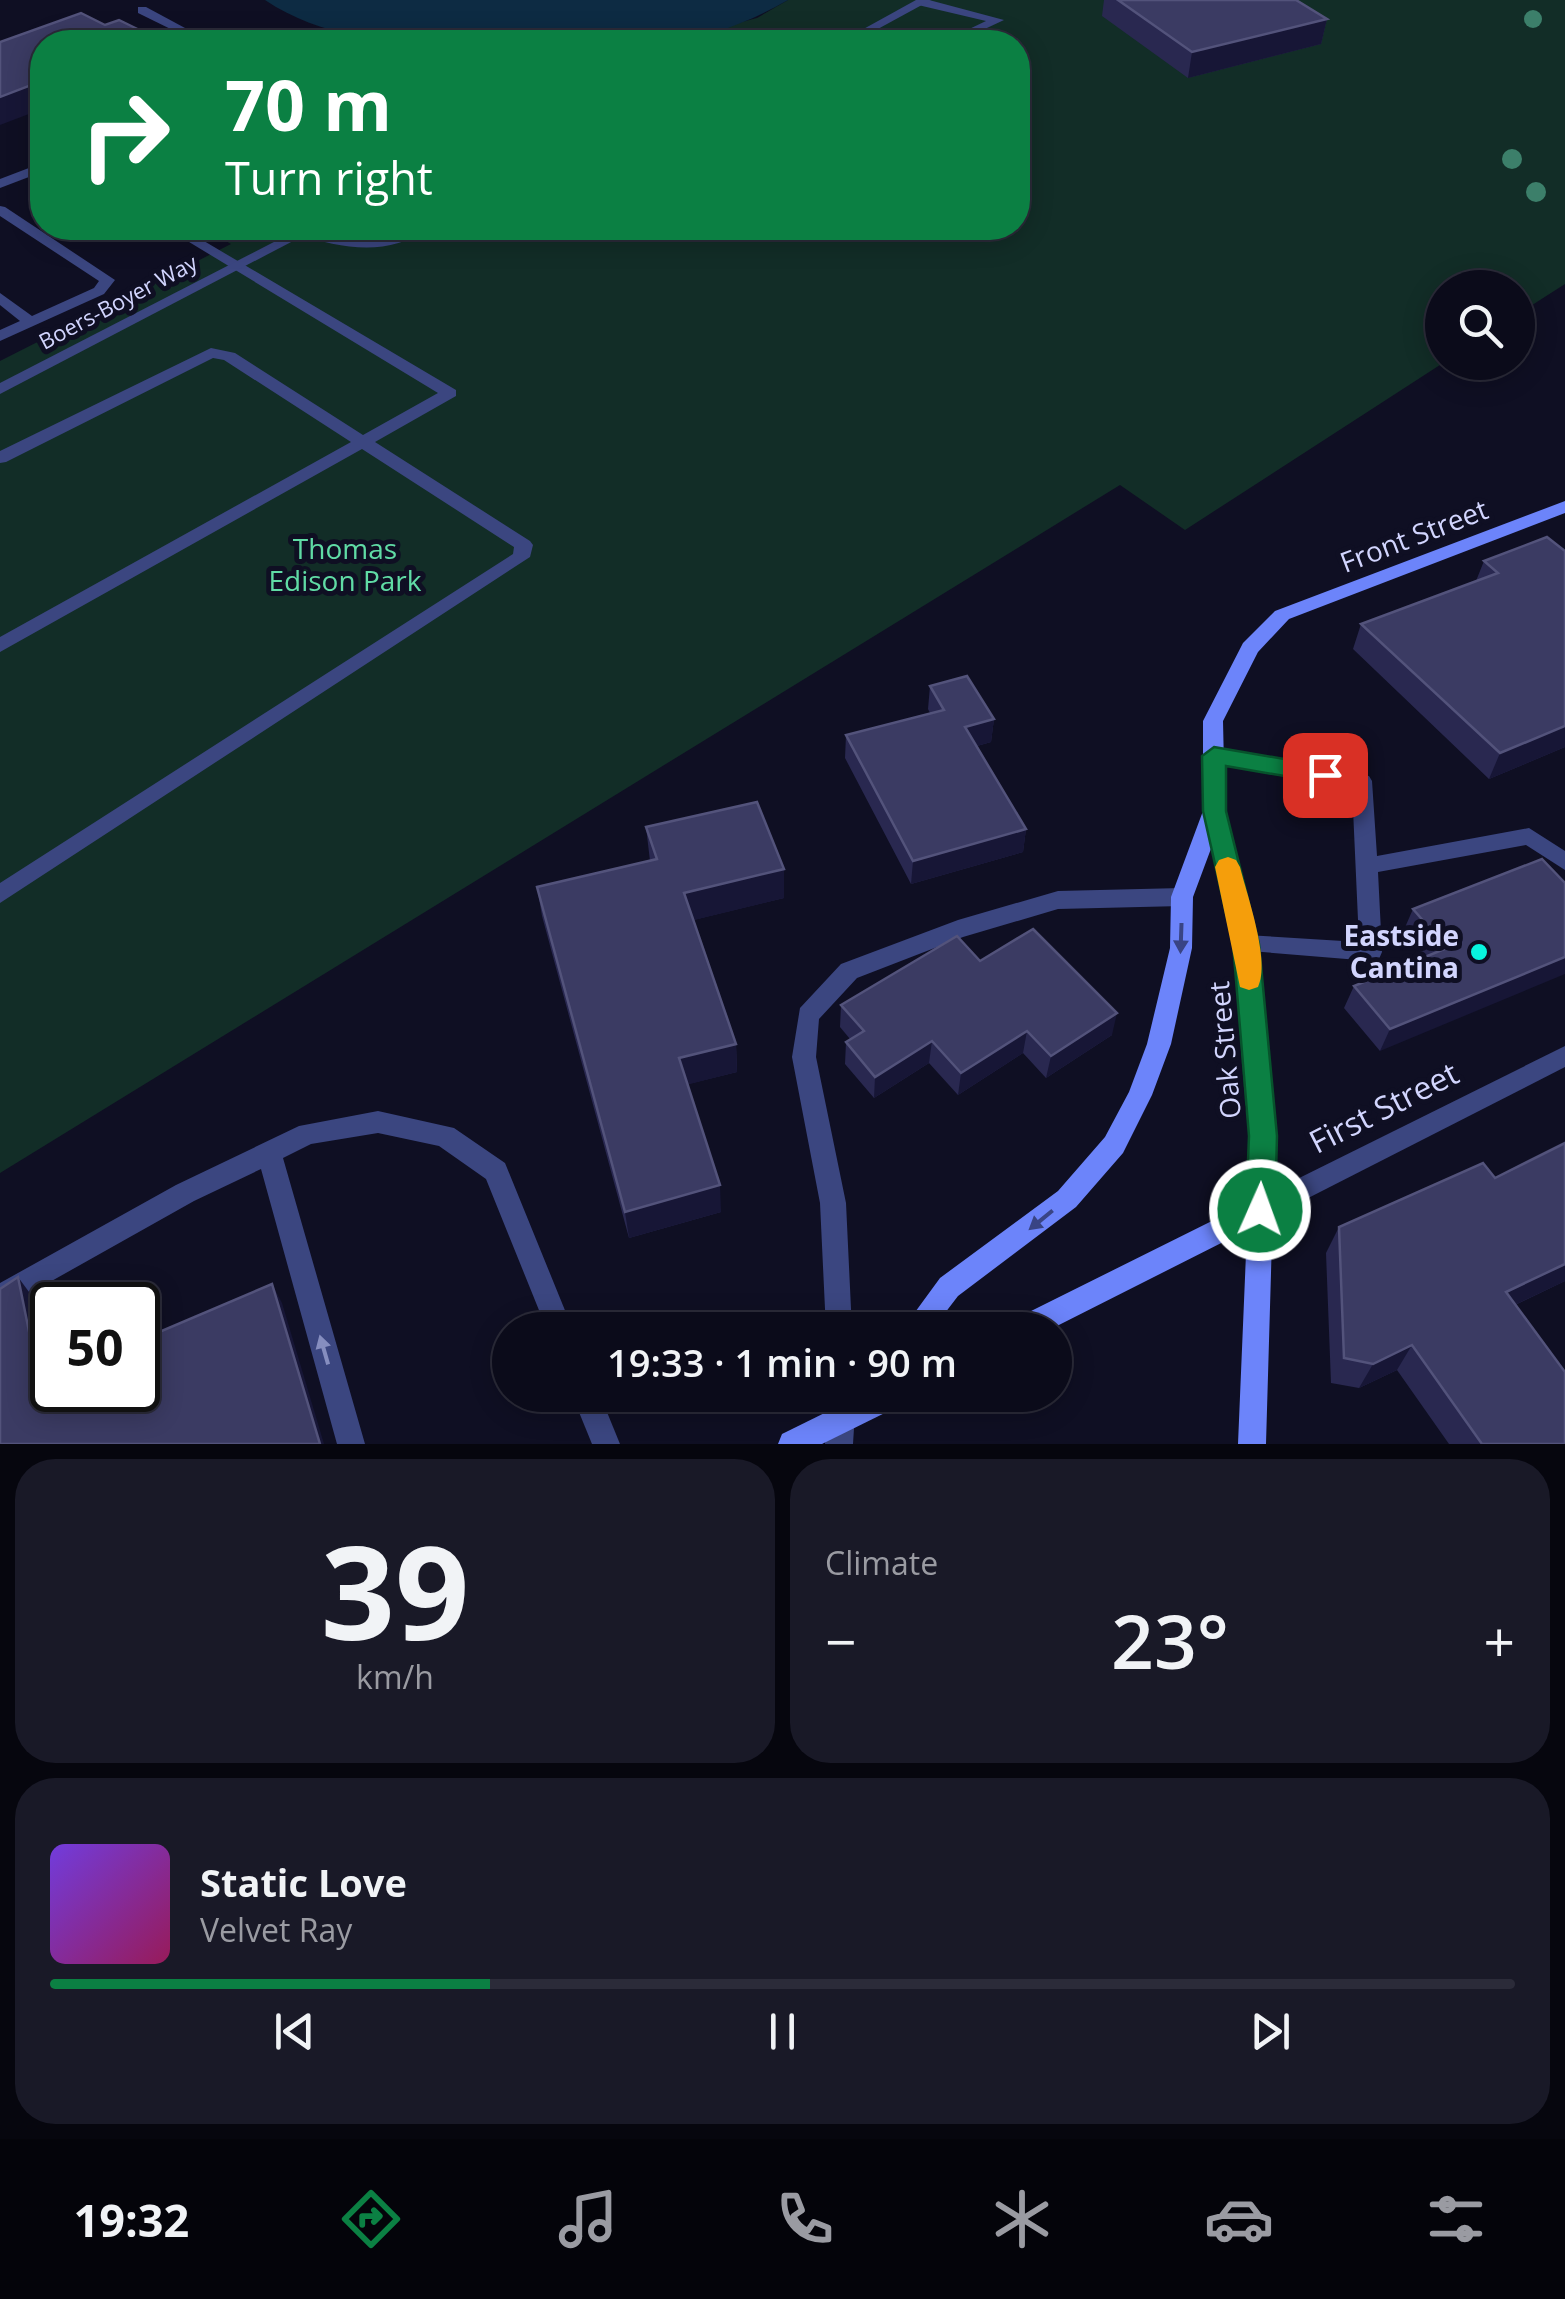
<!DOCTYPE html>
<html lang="en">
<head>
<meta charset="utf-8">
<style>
	:root { --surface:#0b0b1a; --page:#191927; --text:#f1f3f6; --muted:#9a9ba2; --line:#2b2b39; --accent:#0b8043 }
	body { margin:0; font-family:"Open Sans",sans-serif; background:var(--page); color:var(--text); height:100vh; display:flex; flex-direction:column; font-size:38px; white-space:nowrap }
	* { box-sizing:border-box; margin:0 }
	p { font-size:32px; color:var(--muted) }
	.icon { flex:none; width:55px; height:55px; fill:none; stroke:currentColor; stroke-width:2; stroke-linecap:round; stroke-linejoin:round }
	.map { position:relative; height:1444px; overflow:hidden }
	.drawer { display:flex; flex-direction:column; gap:15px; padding:15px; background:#06060e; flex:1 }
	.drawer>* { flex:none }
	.banner { position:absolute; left:30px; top:30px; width:1000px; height:210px; border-radius:40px; box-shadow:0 5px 25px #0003,0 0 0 2px var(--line); background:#0b8043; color:#fff; overflow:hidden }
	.fabs { position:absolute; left:1425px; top:270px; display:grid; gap:20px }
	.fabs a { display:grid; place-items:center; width:110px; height:110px; border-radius:50%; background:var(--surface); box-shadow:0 5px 25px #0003,0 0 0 2px var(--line); font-size:50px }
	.speed { position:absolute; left:30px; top:1282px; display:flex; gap:20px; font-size:50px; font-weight:700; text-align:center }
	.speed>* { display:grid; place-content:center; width:130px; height:130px; border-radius:50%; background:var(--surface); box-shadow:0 5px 25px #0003,0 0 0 2px var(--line); line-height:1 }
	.speed .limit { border:5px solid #111; border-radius:15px; background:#fff; color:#111 }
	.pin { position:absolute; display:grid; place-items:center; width:85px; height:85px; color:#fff; margin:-42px; border-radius:20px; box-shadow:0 5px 15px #0006 }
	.me { position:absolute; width:110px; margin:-55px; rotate:2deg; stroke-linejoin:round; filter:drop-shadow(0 0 8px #0008) }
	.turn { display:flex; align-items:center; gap:35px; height:210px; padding:0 30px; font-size:45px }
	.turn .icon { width:130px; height:130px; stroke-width:2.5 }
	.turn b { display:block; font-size:70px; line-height:85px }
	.big { font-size:75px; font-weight:600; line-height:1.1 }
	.drawer .tile { flex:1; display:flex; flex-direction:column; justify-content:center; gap:15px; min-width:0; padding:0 35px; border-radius:40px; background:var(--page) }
	.drawer .dial { align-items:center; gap:0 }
	.dial b { font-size:130px; line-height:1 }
	.song { display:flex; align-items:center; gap:30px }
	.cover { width:120px; height:120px; border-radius:15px; background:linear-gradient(135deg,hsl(260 70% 55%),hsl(330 70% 35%)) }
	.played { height:10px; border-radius:5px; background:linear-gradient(90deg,var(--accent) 30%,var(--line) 30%) }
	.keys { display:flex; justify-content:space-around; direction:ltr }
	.heat { display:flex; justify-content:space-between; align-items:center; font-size:55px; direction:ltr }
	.drawer .tiles { flex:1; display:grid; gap:15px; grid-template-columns:1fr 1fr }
	.tile:last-child { grid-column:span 2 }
	.trip { position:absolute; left:492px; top:1312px; width:580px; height:100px; border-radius:50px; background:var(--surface); box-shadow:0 5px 25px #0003,0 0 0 2px var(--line); font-weight:600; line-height:100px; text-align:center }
	.dock { display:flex; height:160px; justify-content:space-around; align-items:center; background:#04040a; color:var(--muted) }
	.dock .icon { width:70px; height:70px }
	.dock .selected { color:var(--accent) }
	.dock b { font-size:45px; color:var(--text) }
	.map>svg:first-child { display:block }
</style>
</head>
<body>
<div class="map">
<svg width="1565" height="1444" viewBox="0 0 1565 1444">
	<rect width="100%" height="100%" fill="#0f0f23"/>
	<path fill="#122d27" d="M788,0H1565V284L1518,314V288H1442L1443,363L1185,530L1120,485L0,1173V361L231,244L204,228H1018V42H667L757,18Z"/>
	<path fill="#0d2b43" d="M265,0H788C752,21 709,38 667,42C628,47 585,42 545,42C451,42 347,55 265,0Z"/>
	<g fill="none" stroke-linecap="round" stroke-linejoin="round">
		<g fill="#3b4680" fill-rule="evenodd">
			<path d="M917,0H929L1004,20L957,42H942L986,21L918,5Z"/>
			<path d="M138,7H146L211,42H197L138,13Z"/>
			<path d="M42,163V172L0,188V179Z"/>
			<path d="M0,206L5,207L115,280L104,294L0,341V330L20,321L0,305V293L32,316L94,288L99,281L0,216Z"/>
			<path d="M166,228H182L456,390V396L375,442L530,541L533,545L530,557L0,903V883L513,554L514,547L362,449L0,652V637L351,442L224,360L213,358L6,462L0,463V451L211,348L235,353L363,435L438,393Z"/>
			<path d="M299,228L363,240L410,228H428C390,257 341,249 299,234Z"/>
			<path d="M1214,749L1369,776L1372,781L1377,856L1529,828L1565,851V870L1526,845L1378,872L1382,952L1379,959L1371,961L1238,950L1235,944L1238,938L1246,935L1359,942L1352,787L1207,761L1204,756L1207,751Z"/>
			<path d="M1182,888L1190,891L1193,897L1190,903L1182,906L1058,909L963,937L857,978L819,1019L816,1057L846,1203L852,1330H826L820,1203L792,1057L800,1008L841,964L958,920L1058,891Z"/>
			<path d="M378,1111L454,1128L505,1163L573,1330H547L486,1179L439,1146L378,1133L311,1144L283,1158L365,1444H337L261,1169L194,1201L0,1310V1283L176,1185L299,1126Z"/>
			<path d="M572,1395H600L620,1444H592Z"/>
			<path d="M828,1395H856L853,1444H825Z"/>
		</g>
		<g fill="#3b4680" fill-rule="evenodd">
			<path d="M916,0H931L854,42H840Z"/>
			<path d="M301,228H318L0,394V383Z"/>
			<path d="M1565,1046V1067L1269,1218L1260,1222L1251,1218L1247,1210L1251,1202Z"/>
		</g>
		<g fill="#6c84fa" fill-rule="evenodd">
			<path d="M1565,501V513L1289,619L1258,652L1223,721L1225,811L1257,944L1275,1136L1266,1444H1238L1247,1230L1049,1330H1008L1011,1321L1248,1203L1251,1136L1235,944L1212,846L1193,897L1192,948L1171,1044L1152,1095L1123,1153L1076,1207L958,1296L932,1330H902L940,1278L1058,1191L1105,1137L1129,1092L1147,1044L1170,948L1171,897L1203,811V721L1243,643L1275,611Z"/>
			<path d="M861,1395H905L901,1405L822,1444H778L782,1434Z"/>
		</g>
	</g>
	<g fill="#3c7f6a">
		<circle cx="1533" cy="19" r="9"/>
		<circle cx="1512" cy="159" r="10"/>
		<circle cx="1536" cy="192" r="10"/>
	</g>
	<g fill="#292850">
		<path d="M1104,0H1296L1327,19L1321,44L1188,78L1102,16Z"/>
		<path d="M1547,537L1565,747L1489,779L1353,649L1361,624L1476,581L1484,561Z"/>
		<path d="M930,686L994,719L991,742L977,746L1026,829L1023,852L911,884L845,758L846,735L930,713L928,709Z"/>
		<path d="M646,827L784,869V898L693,920L736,1044L737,1072L688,1084L721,1212L629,1238L542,916L537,887L650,861Z"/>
		<path d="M1542,859L1380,1051L1344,1008L1354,986L1425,957L1403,932L1413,909Z"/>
		<path d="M980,961L1112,1035L1046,1078L1023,1053L958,1095L929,1063L874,1098L845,1064L846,1042L850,1039L840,1027L841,1005Z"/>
		<path d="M1565,1143V1281L1515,1305L1565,1444H1449L1397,1370L1359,1388L1331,1383L1326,1253L1339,1227L1495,1178Z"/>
	</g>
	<g fill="#171636">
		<path d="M1327,19L1321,44L1188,78L1192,52Z"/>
		<path d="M42,81V109L0,125V97Z"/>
		<path d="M994,719L991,742L963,750L965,727Z"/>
		<path d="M1565,726V747L1489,779L1500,753Z"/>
		<path d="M1026,829L1023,852L911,884L913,861Z"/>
		<path d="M784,869V898L686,922L684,893Z"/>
		<path d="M1565,957V974L1380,1051L1390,1029Z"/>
		<path d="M1117,1013L1112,1035L1046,1078L1051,1056Z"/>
		<path d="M1027,1031L1023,1053L958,1095L961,1073Z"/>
		<path d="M932,1041L929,1063L874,1098L875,1077Z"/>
		<path d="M736,1044L737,1072L682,1086L679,1058Z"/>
		<path d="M720,1185L721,1212L629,1238L625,1212Z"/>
		<path d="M1565,1264V1281L1489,1317L1506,1292Z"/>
		<path d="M18,1277L32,1296L50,1384L36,1366Z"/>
		<path d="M272,1284L282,1303L324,1444H320Z"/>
		<path d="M1412,1345L1397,1370L1359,1388L1373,1364Z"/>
	</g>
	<g fill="#3b3b63" stroke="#53537b" stroke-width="2.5">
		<path d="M1118,0H1296L1327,19L1192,52Z"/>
		<path d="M81,13L105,25L119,20L164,42H42V81L0,97V42Z"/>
		<path d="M1547,537L1565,551V726L1500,753L1361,624L1498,573L1484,561Z"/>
		<path d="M967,676L994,719L965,727L1026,829L913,861L846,735L944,710L930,686Z"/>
		<path d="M757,802L784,869L684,893L736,1044L679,1058L720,1185L625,1212L537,887L657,859L646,827Z"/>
		<path d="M1542,859L1565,883V957L1390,1029L1354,986L1447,948L1413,909Z"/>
		<path d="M1033,929L1117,1013L1051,1056L1027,1031L961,1073L932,1041L875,1077L846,1042L864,1031L841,1005L957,936L980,961Z"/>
		<path d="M1565,1143V1264L1506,1292L1565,1372V1444H1482L1412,1345L1373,1364L1344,1358L1339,1227L1483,1163L1495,1178Z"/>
		<path d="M18,1277L36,1366L52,1359V1390H138V1323L153,1317L157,1333L272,1284L320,1444H0V1289Z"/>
	</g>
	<defs><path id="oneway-solid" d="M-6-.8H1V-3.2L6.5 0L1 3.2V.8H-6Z" transform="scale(2.5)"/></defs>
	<g fill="#394484">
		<use href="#oneway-solid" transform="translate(1181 938) rotate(92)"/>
		<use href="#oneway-solid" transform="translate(1041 1220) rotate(141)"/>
	</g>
	<use fill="#868ebf" href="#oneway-solid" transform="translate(324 1350) rotate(-106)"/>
	<path fill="#0b8043" stroke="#07532c" stroke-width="2.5" d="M1214,747L1325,766L1336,775L1325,783L1226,766V811L1259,944L1277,1136L1275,1210L1271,1219L1260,1223L1250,1219L1246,1210L1249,1136L1233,944L1203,811L1202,756Z"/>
	<path fill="#f59e0b" d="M1228,857L1236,860L1240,867C1247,895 1271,962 1258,987L1249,990L1240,987L1215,867L1219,860Z"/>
	<circle fill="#08f4df" stroke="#0f0f23" stroke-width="4" cx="1479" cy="952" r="10"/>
	<g text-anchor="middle" stroke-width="10" stroke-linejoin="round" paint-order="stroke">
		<g font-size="22" fill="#d2d5fe" stroke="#0f0f23">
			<text transform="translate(118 302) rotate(-28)" y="8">Boers-Boyer Way</text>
		</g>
		<g font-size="28" fill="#d2d5fe" stroke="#0f0f23">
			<text transform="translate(1414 536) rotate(-21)" y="10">Front Street</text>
			<text transform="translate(1225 1050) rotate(-95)" y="10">Oak Street</text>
		</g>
		<g font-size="28" fill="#60dba5" stroke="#0f0f23">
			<text x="345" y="559">Thomas<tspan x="345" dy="32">Edison Park</tspan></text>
		</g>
		<g font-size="28" font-weight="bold" fill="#d2d5fe" stroke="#0f0f23" text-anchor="end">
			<text x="1459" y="946">Eastside<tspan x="1459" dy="32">Cantina</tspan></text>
		</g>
		<g font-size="32" fill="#d2d5fe" stroke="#0f0f23">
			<text transform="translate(1384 1108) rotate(-27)" y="11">First Street</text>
		</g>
	</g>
</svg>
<div class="fabs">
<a><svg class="icon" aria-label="search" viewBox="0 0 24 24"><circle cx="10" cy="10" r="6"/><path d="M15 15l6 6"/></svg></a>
</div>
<div class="speed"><div class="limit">50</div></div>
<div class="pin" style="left:1325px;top:775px;background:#d93025"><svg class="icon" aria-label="arrive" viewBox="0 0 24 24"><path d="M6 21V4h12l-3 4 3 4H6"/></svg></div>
<svg class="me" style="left:1260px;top:1210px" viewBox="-20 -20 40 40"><circle r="17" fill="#0b8043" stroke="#fff" stroke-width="3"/><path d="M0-11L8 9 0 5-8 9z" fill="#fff"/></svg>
<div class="trip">19:33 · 1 min · 90 m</div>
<div class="banner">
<div class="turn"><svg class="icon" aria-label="right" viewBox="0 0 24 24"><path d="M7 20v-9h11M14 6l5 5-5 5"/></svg><div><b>70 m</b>Turn right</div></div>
</div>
</div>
<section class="drawer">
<div class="tiles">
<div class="tile dial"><b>39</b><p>km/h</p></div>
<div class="tile"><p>Climate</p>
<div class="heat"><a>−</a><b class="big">23°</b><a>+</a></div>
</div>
<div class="tile">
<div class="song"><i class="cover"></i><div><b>Static Love</b><p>Velvet Ray</p></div></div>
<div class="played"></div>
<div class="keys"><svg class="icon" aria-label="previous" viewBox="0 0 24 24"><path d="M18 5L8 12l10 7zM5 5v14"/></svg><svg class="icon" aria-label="pause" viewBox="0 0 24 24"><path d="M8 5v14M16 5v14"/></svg><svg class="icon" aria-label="next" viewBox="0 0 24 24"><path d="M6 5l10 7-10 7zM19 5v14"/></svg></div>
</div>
</div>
</section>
<nav class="dock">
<b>19:32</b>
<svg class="icon selected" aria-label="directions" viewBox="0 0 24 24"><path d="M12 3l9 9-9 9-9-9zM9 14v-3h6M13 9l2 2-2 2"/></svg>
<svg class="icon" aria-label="music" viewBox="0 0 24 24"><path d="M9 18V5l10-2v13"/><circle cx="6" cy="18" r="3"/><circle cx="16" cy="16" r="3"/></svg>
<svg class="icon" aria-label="phone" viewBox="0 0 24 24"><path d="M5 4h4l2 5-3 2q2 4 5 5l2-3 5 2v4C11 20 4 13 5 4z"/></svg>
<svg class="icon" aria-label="climate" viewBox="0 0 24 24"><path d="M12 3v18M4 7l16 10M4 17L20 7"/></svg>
<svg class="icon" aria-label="car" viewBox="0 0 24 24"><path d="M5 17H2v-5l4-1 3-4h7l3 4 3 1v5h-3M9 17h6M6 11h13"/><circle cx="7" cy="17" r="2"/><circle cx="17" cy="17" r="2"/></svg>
<svg class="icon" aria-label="filters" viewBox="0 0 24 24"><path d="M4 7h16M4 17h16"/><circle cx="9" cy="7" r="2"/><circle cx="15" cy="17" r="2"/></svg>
</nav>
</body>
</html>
